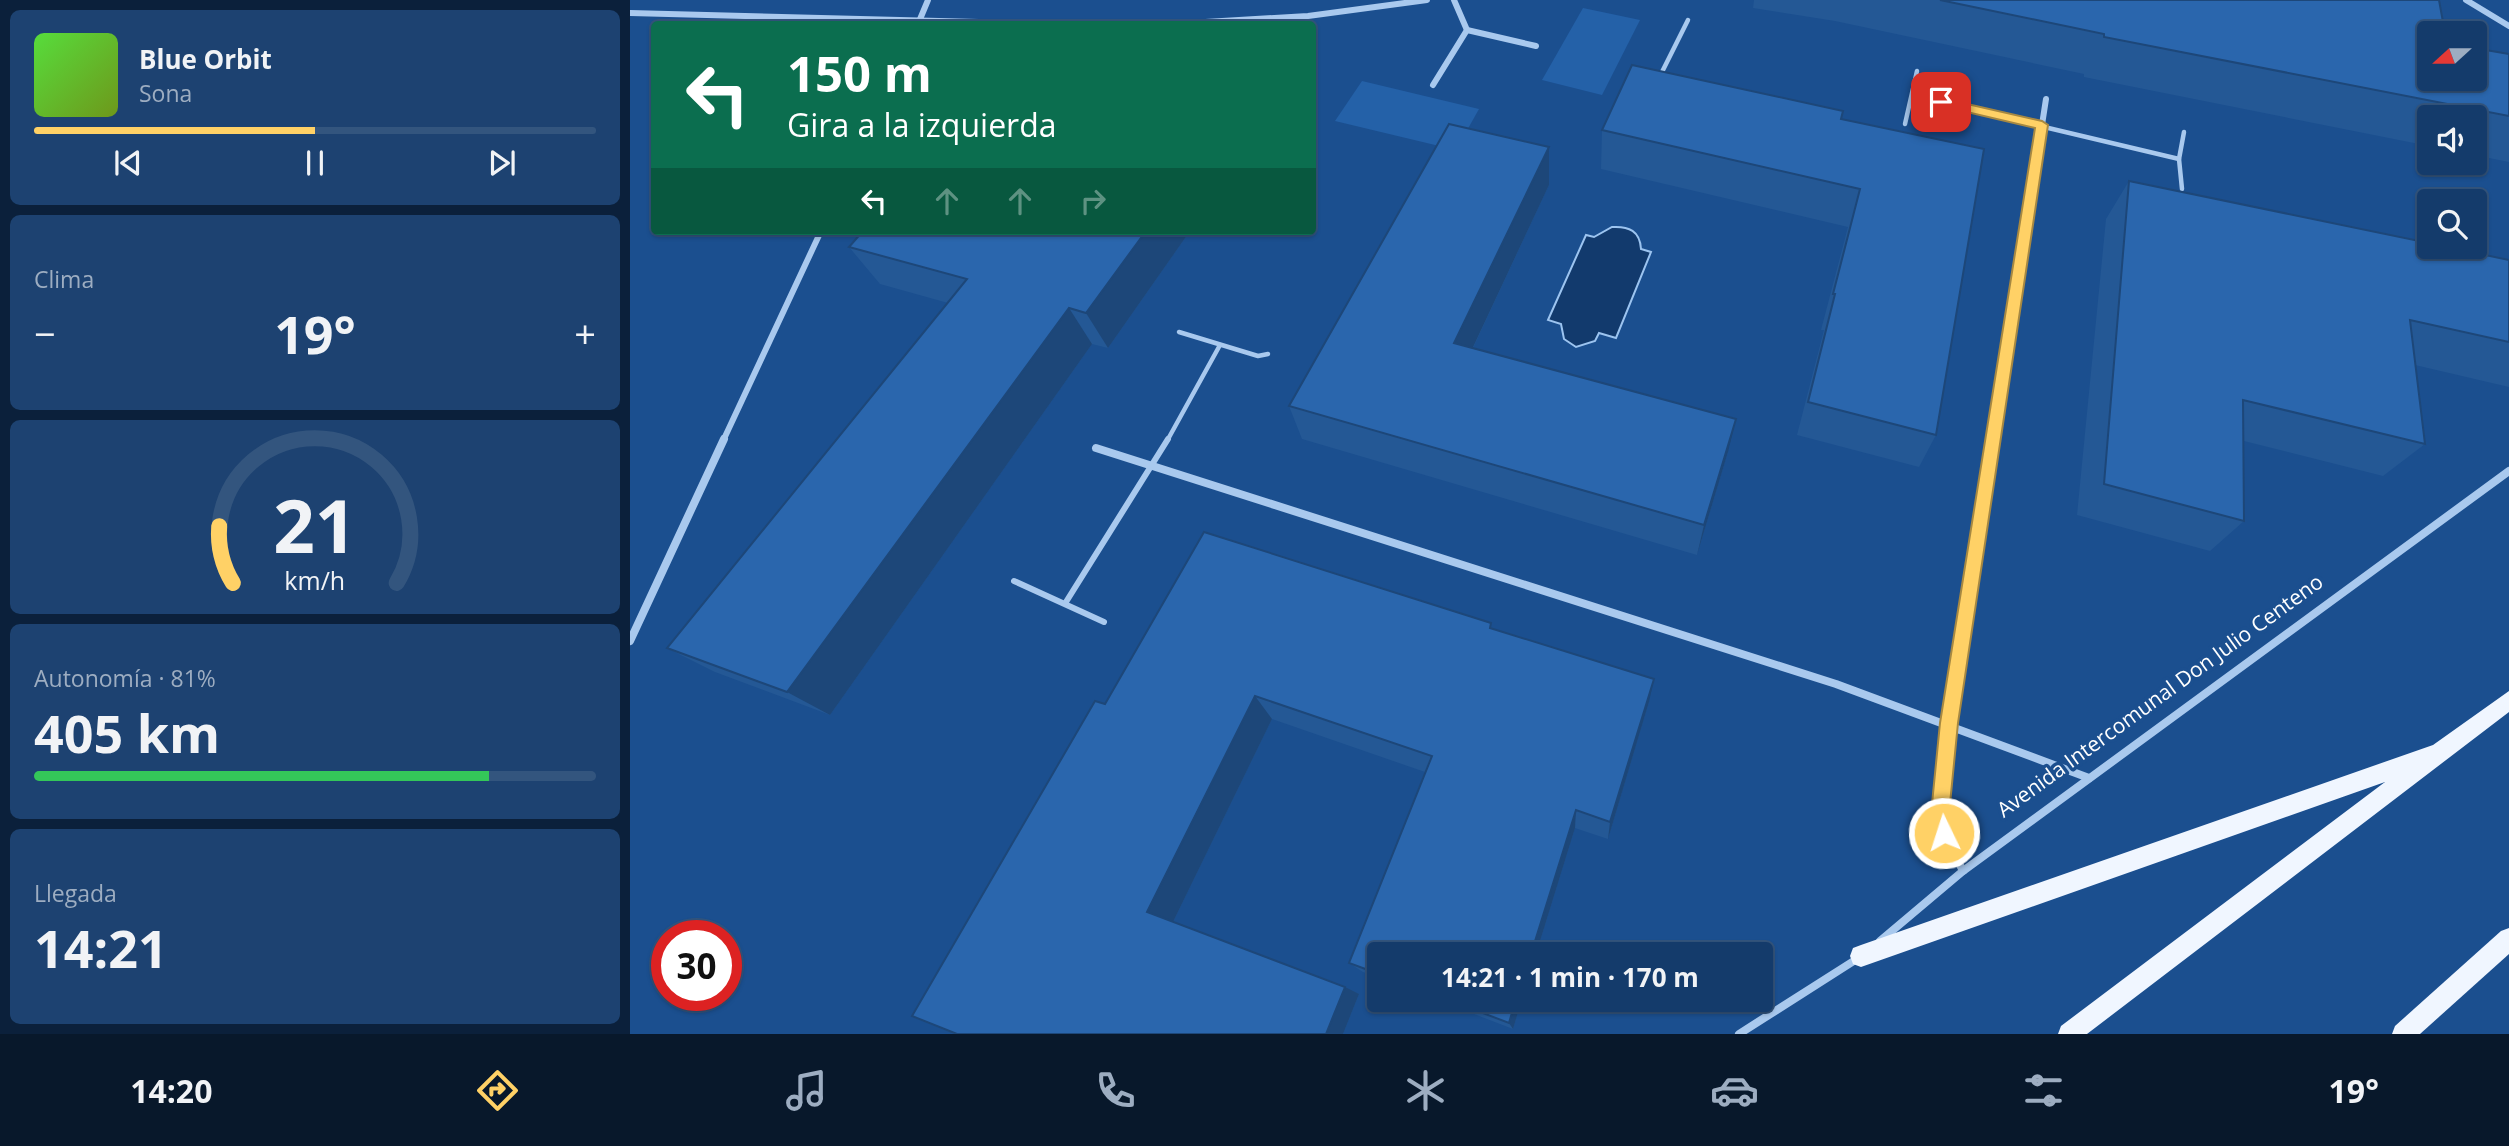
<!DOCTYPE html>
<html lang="es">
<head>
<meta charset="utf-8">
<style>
	:root { --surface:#143b6b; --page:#1d4271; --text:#f1f3f6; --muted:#9dadc1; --line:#33557e; --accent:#ffd166 }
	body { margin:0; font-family:"Open Sans",sans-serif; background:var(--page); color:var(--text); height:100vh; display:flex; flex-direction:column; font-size:26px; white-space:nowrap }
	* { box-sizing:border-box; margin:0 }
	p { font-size:23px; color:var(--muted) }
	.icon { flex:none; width:38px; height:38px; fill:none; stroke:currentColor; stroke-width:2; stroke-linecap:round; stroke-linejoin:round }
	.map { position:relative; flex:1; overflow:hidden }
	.panel { display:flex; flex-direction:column; gap:10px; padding:10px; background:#0b203b; width:630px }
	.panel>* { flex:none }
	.hud { position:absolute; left:21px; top:21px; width:665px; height:214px; border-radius:7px; box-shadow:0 2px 5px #0004,0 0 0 2px var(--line); background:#0b6e4f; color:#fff; overflow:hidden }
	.needle { width:46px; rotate:249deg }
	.tools { position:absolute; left:1787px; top:21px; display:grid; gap:14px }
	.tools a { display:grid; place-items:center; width:70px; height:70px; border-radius:7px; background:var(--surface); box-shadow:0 2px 5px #0004,0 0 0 2px var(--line); font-size:35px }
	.speed { position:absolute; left:21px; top:920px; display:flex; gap:14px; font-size:35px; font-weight:700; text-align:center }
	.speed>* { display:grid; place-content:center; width:91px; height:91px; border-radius:50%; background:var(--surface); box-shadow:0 2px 5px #0004,0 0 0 2px var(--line); line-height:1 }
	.speed .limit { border:10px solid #d22; background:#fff; color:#111 }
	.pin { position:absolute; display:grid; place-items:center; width:60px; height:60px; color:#fff; margin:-30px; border-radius:14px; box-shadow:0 4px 10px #0006 }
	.me { position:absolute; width:77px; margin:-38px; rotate:356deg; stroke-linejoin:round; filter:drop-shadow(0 0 5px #0008) }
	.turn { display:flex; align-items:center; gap:24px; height:147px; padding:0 21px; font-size:32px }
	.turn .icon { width:91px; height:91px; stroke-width:2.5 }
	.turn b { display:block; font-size:49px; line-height:60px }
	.lanes { display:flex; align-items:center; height:66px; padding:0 21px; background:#0003; justify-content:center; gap:35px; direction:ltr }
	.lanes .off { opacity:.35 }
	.big { font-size:52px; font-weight:700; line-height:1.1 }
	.panel .card { flex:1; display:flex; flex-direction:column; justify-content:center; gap:10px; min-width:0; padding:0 24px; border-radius:10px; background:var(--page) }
	.panel .dial { align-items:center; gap:0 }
	.dial svg { height:182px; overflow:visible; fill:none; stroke:var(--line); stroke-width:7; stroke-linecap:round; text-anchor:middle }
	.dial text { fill:var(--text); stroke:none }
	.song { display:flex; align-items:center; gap:21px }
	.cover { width:84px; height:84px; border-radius:10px; background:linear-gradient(135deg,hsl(110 70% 55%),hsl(80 70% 35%)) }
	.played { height:7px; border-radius:4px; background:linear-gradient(90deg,var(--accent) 50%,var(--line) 50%) }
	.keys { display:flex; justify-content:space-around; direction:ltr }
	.heat { display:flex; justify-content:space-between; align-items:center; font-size:38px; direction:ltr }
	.charge { height:10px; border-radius:5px; background:linear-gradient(90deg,#34c759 81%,var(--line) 0) }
	.trip { position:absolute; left:737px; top:942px; width:406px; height:70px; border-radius:7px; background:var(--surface); box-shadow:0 2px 5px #0004,0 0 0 2px var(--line); font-weight:700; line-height:70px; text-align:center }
	.menu { display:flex; height:112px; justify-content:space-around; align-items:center; background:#08182b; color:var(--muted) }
	.menu .icon { width:49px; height:49px }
	.menu .current { color:var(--accent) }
	.menu b { font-size:32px; color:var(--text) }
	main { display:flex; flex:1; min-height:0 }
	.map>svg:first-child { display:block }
</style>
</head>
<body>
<main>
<section class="panel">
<div class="card">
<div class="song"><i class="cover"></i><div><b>Blue Orbit</b><p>Sona</p></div></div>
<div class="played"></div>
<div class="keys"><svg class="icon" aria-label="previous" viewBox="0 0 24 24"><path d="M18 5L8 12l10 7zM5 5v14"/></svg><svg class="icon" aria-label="pause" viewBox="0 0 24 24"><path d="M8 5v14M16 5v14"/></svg><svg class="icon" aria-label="next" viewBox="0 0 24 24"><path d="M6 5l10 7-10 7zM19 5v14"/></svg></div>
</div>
<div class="card"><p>Clima</p>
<div class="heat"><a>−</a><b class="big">19°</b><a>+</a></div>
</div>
<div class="card dial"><svg viewBox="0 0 100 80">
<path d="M14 69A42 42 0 1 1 86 69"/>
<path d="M14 69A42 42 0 0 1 8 44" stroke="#ffd166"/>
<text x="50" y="56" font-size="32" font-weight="700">21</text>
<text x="50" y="72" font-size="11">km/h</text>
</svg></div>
<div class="card"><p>Autonomía · 81%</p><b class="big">405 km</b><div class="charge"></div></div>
<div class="card"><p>Llegada</p><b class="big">14:21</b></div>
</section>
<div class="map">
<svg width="1879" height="1034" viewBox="0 0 1879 1034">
	<rect width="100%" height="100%" fill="#1b4f8f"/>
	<g fill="#2461a8">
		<path d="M953,8L1010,20L972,95L912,80Z"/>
		<path d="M732,81L849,109L826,150L705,121Z"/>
	</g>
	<path fill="#123a6d" stroke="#9cc4f0" stroke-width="2" d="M982,227C999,226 1010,231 1011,249L1021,252L986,338L969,333L965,341L946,347L934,339L931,324L918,320L956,235L964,237Z"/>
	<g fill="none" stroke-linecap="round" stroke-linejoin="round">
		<g stroke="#a9c9ee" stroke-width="4.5">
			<path d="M1032,72L1058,20"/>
			<path d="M1283,96L1549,159"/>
			<path d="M1275,124L1287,71"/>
			<path d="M1552,189L1549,159L1554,132"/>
			<path d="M549,332L628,356L638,354"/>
			<path d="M537,441L590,345"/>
		</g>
		<g stroke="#a9c9ee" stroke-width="6">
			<path d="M384,581L474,622"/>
			<path d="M436,602L538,439"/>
		</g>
		<g stroke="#a9c9ee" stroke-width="6">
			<path d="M824,0L837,30"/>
			<path d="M1836,0L1879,26"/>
			<path d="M0,13L430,24"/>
			<path d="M288,24L298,0"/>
			<path d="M542,24L678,16L797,0"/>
			<path d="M837,30L906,46"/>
			<path d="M803,85L837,30"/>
			<path d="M93,441L191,231"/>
			<path d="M1363,441L1416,99"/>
		</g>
		<g stroke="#a9c9ee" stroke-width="8">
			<path d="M466,448L1206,684L1459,778"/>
			<path d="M0,641L94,439"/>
			<path d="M1333,871L1314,833L1310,814L1319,724L1363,439"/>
			<path d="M1250,941L1333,871L1879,471"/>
			<path d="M1109,1034L1230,957"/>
		</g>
		<g fill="#f0f6ff" fill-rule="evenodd">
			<path d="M1879,691V712L1457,1034H1428L1431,1026L1755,782L1231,967L1223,964L1220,956L1223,948L1231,945L1803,745Z"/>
			<path d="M1879,928V954L1790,1034H1762L1765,1026L1871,931Z"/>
		</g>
	</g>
	<g fill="#245895">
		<path d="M1124,0H1809L1799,79L1879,54V162L1844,155V117H1799V146L1454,77V74L1205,21L1123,8Z"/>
		<path d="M1211,119L1306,435L1289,467L1167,435L1194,330H1191L1218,227L971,169L972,130Z"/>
		<path d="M919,147V185L843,348L1098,452L1067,555L672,439L659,406Z"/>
		<path d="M1499,181L1879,260V387L1785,365L1795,444L1753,476L1614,441V521L1580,551L1447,515L1476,219Z"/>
		<path d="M560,231L478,348L462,344L200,715L85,672L37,648L318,303L250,284L219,247Z"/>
		<path d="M862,629L1019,702L978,839L945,828L906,954H749V978L733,972L719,963L795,772L642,719L543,922L729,994L713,1034H327L475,704Z"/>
		<path d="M805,999H892L883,1029Z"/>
	</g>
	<g fill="#1d4779">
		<path d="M919,147V185L829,377L824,343Z"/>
		<path d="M516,231H560L478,348L456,313Z"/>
		<path d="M439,308L462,344L200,715L157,692Z"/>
		<path d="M1106,419L1098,452L1067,555L1074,525Z"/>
		<path d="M1024,679L1019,702L978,839L980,822Z"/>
		<path d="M625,696L642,719L542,924L517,912Z"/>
		<path d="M946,810L945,828L906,954H901Z"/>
		<path d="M715,987L729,994L713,1034H696Z"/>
		<path d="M886,999H892L883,1029L879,1023Z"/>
	</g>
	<g fill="#2a66ad" stroke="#1d4779" stroke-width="2">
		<path d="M1310,0H1809L1815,33H1799V79H1844V48L1879,54V116L1474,37V34Z"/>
		<path d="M1002,65L1213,111L1211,119L1354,149L1306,435L1178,402L1205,294H1203L1230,189L972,130Z"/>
		<path d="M819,124L919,147L824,343L1106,419L1074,525L659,406Z"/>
		<path d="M1499,181L1799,243V247H1817L1879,260V342L1780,320L1795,444L1613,400L1614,521L1474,484Z"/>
		<path d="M233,231H516L456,313L439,308L157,692L37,648L337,279L219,247Z"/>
		<path d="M574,532L861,623L860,628L1024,679L980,822L946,810L901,954H749V974L719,963L802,756L625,696L517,912L715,987L696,1034H327L282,1016L465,701L475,704Z"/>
		<path d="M816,999H886L879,1023Z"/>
	</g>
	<path fill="#ffd166" stroke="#a68842" stroke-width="2" d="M1311,98L1412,121L1418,125L1328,723L1319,814L1323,833L1321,839L1314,842L1307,839L1301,814L1310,723L1405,128L1307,105V100Z"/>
	<g text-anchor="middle" stroke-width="7" stroke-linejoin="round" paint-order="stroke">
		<g font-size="21" fill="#fff" stroke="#1b4f8f">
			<text transform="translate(1530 696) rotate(-36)" y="7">Avenida Intercomunal Don Julio Centeno</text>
		</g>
	</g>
</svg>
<div class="tools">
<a><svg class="needle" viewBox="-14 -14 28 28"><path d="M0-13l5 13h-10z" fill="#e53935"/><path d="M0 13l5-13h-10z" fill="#9dadc1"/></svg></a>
<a><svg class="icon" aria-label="sound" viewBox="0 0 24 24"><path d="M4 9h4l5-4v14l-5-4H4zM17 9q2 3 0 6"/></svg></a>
<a><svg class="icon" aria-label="search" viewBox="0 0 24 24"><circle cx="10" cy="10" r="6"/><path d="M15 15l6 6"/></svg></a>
</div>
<div class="speed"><div class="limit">30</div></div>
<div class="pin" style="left:1311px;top:102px;background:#d93025"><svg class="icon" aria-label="arrive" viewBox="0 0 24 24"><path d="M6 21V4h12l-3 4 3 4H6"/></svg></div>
<svg class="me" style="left:1314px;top:833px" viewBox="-20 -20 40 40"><circle r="17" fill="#ffd166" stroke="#fff" stroke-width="3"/><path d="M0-11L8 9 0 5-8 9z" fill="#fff"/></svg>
<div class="trip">14:21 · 1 min · 170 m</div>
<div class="hud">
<div class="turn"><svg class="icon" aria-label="left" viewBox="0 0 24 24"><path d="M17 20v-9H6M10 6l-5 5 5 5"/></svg><div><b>150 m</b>Gira a la izquierda</div></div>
<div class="lanes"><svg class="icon" aria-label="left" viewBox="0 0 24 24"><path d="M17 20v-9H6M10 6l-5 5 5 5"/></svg><svg class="icon off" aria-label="ahead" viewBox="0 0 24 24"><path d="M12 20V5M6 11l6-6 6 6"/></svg><svg class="icon off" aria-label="ahead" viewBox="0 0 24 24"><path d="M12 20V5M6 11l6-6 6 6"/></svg><svg class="icon off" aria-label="right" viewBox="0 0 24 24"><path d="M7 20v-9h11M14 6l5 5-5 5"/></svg></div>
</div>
</div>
</main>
<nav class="menu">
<b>14:20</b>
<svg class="icon current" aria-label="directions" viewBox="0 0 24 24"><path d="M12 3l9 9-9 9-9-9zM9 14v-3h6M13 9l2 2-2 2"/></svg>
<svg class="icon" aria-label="music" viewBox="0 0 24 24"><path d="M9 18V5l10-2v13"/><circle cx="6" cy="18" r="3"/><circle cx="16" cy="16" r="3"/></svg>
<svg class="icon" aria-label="phone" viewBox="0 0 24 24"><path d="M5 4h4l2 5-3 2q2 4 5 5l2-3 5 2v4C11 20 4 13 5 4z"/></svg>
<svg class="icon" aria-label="climate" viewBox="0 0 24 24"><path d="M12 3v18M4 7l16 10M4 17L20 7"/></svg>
<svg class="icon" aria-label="car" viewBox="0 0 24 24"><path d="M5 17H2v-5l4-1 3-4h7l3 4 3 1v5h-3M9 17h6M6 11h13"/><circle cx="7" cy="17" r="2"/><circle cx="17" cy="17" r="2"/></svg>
<svg class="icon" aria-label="filters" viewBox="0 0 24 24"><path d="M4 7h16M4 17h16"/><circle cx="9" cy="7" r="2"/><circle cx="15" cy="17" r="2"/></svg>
<b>19°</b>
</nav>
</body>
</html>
